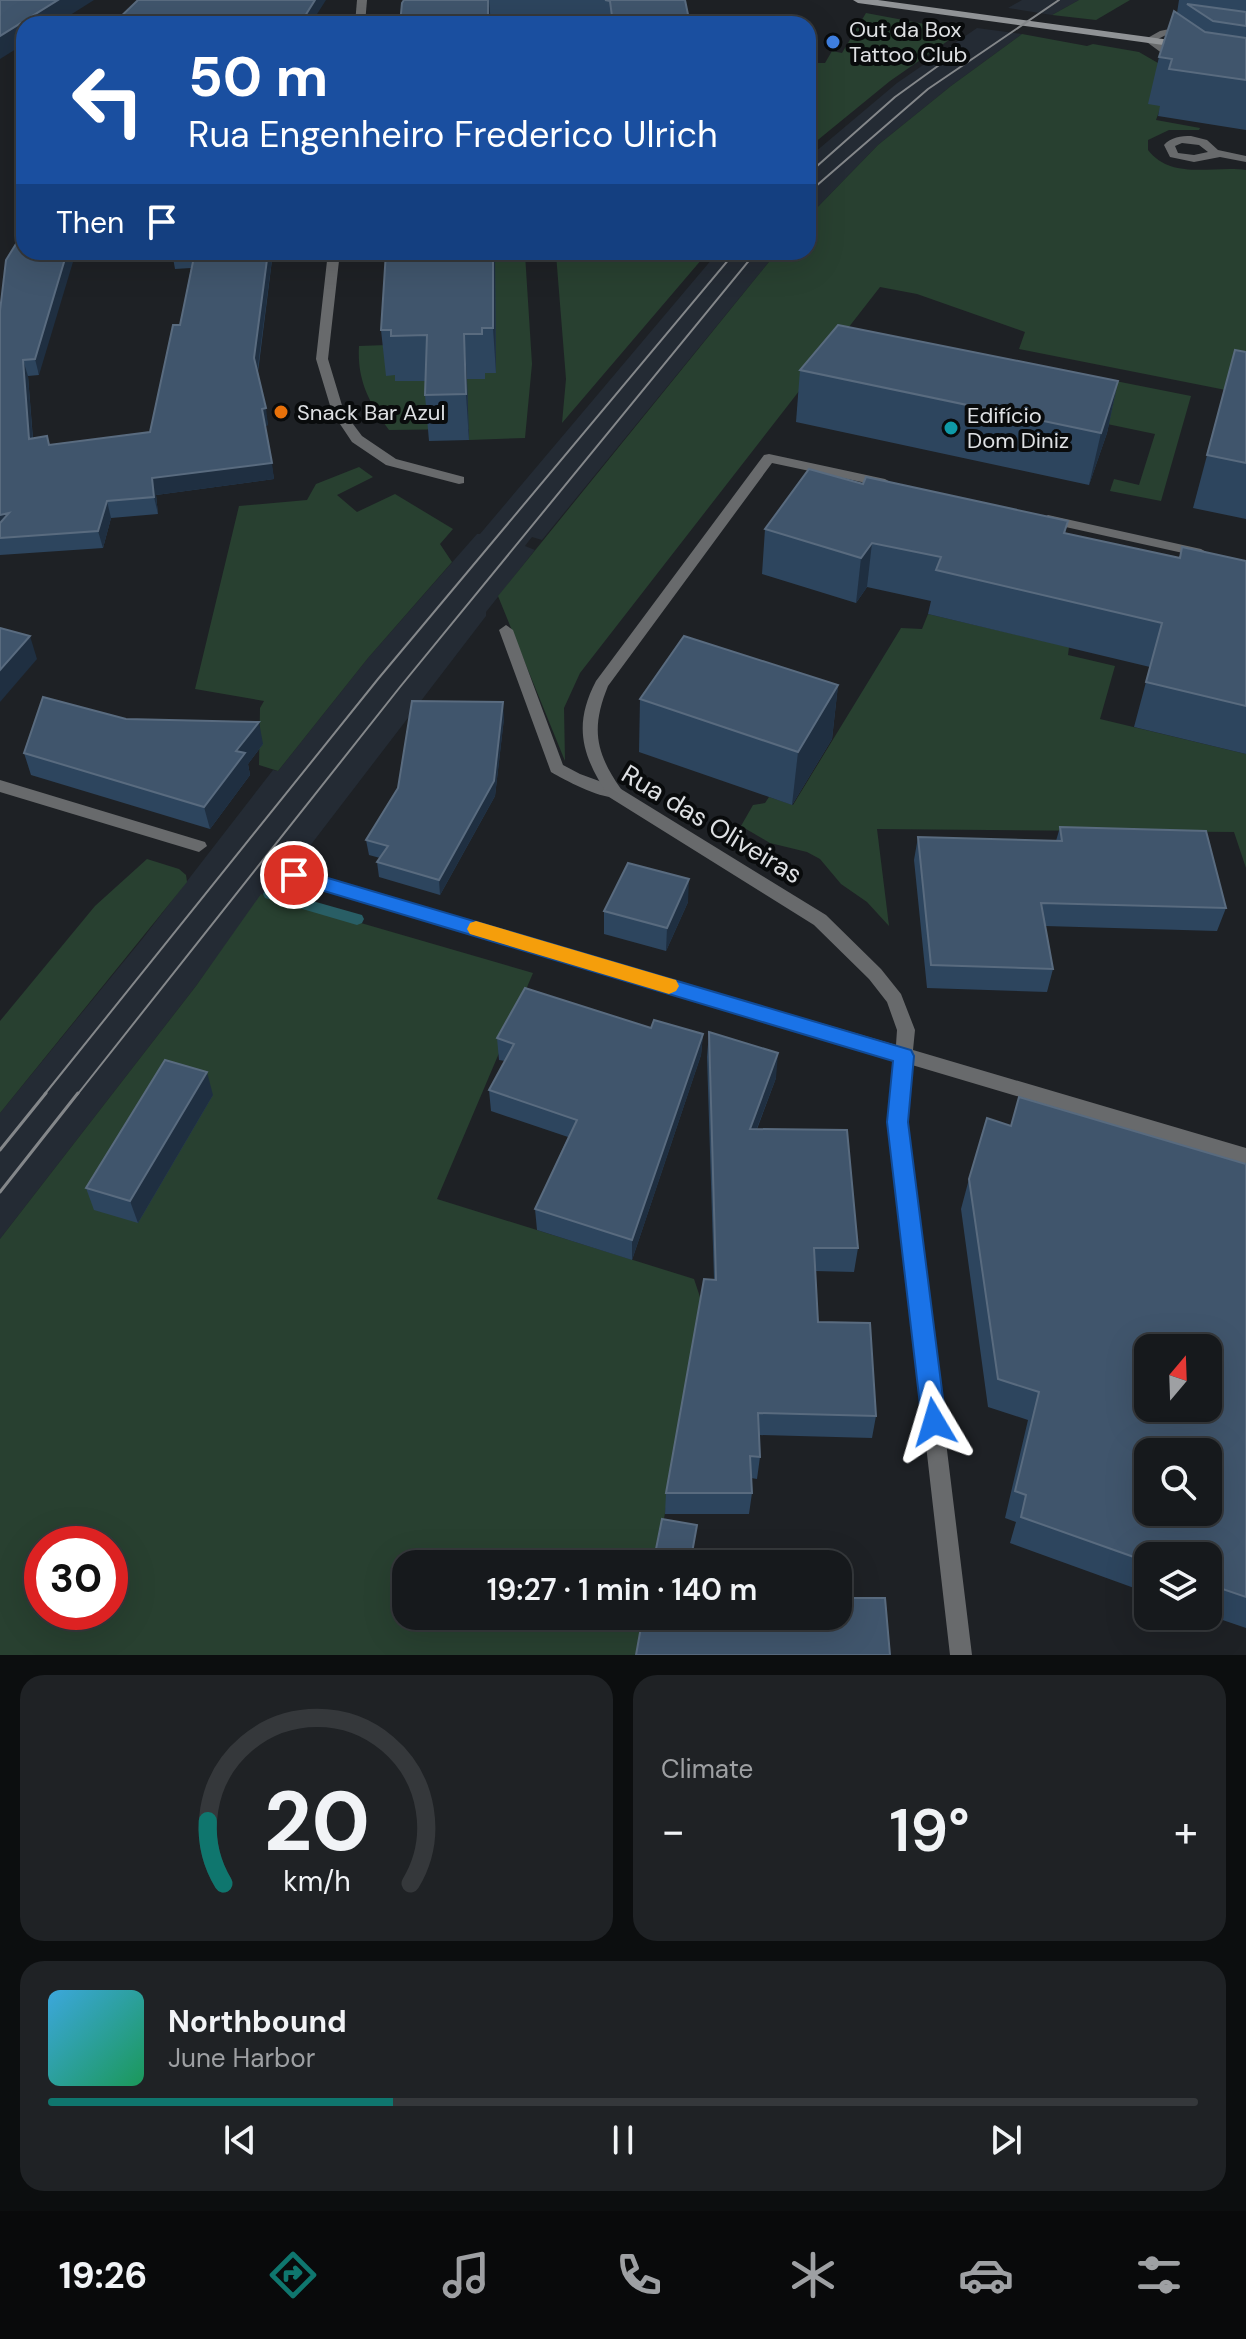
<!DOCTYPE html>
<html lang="en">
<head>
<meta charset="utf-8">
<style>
	:root { --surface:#16191c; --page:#1f2225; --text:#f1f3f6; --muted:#9ea0a3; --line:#35383b; --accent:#0f766e }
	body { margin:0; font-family:"DM Sans",sans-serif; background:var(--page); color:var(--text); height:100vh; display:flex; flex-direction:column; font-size:30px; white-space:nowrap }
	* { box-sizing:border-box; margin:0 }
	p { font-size:26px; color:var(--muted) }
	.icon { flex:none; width:44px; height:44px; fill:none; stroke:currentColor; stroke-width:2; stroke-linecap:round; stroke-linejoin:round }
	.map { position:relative; height:1655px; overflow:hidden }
	.drawer { display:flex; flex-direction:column; gap:20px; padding:20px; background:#0c0e0f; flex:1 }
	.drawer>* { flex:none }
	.top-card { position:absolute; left:16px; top:16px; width:800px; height:244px; border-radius:24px; box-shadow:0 8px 32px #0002,0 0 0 2px var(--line); background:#1a4fa0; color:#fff; overflow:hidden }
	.needle { width:52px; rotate:19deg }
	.fabs { position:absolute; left:1134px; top:1334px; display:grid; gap:16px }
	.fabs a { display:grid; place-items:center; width:88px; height:88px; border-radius:16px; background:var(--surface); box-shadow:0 8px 32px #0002,0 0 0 2px var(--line); font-size:40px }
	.speed { position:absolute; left:24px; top:1526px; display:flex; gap:16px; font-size:40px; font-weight:700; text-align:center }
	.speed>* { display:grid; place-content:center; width:104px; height:104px; border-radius:50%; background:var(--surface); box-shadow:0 8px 32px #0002,0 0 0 2px var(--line); line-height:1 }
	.speed .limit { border:12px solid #d22; background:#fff; color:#111 }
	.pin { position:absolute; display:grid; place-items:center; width:68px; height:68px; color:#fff; margin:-34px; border:4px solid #fff; border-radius:50%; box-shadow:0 2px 8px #0007 }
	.me { position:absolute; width:88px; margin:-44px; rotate:353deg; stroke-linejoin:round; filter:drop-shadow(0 0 6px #0008) }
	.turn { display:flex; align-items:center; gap:28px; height:168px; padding:0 40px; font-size:36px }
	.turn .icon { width:104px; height:104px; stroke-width:2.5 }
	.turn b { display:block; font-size:56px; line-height:68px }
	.then { display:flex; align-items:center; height:76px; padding:0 40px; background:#0003; gap:16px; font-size:30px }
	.big { font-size:60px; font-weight:600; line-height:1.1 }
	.drawer .widget { flex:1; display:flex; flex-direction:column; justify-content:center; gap:12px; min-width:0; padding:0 28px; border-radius:24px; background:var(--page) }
	.drawer .dial { align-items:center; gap:0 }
	.dial svg { height:208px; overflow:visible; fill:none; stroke:var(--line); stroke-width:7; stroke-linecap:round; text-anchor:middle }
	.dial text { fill:var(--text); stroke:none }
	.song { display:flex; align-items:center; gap:24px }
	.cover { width:96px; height:96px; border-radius:12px; background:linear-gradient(135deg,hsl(200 70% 55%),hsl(150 70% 35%)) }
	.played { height:8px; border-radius:4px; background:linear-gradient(90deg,var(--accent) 30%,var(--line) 30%) }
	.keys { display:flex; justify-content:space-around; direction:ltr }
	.heat { display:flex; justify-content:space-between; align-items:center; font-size:44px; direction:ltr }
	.drawer .tiles { flex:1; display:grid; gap:20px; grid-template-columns:1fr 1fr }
	.widget:last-child { grid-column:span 2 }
	.trip { position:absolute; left:392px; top:1550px; width:460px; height:80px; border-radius:24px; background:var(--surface); box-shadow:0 8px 32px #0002,0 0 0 2px var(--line); font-weight:600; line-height:80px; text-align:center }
	.dock { display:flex; height:128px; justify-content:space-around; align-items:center; background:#090a0b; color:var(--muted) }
	.dock .icon { width:56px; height:56px }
	.dock .current { color:var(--accent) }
	.dock b { font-size:36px; color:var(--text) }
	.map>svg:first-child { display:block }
</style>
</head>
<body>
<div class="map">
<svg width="1246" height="1655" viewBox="0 0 1246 1655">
	<rect width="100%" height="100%" fill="#1e2125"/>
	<g fill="#242b34">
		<path d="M1022,0H1079L1052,15L1008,8Z"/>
		<path d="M977,28L1022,34L951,86L878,145L808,217V158L897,83Z"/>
		<path d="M718,252H777L542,540L532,537L528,542L525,546L535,550L486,612V616L303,855L293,852L196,986L0,1239V1113L143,938L273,770L278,771L368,658L477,534H480Z"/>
	</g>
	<g fill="#284030" fill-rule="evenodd">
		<path d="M1079,0H1130L1096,20L1052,15Z"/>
		<path d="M866,13L962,31L890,81L808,148V63H825L832,51L842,53Z"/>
		<path d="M1022,34L1087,46L1093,44L1139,52L1189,81L1161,106L1156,120L1200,128L1199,130H1169L1148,140V150C1172,181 1214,165 1246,170V394L1019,349L1025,332L917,294L880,287L580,673L564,708L565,761L498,596L777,252H808V217L878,145L951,86Z"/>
		<path d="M708,252L562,423L566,379L556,254Z"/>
		<path d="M525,254L532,364L525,438L469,440V429L389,430C369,403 357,380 359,346L387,345L386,375H396V381L485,378V373L403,258Z"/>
		<path d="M869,332L1191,396L1161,501L1110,491L1114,479L1139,485L1155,434L840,368Z"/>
		<path d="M359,467L373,477L337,495L357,512L395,494L453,529L440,544L452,562L368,658L278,771L259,765L260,708L264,701L195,689L239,506L307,500L316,484Z"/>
		<path d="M928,614L1069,647L1068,655L1115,666L1100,719L1246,754V868L1234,832L877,829L889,926L867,902L841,884L820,859L807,852L770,843L741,826L753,805L765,803L769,797L793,805L901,628L922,629Z"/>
		<path d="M147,859L179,869L186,875L187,882L0,1113V1021L95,906Z"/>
		<path d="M261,894L533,973L437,1199L694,1279L702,1303L656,1564H406V1616H646L639,1655H0V1239L196,986ZM42,1544H110V1612H42Z"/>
	</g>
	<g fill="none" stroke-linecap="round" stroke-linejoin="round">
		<path fill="#295e65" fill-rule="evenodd" d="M270,889L362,915L364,919L362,923L357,925L265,898L263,894L265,890Z"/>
		<path fill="#686a6c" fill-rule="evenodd" d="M1188,25L1193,28L1191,30L1166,35L1156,40L1180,58V62H1174L1144,40L1160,31Z"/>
		<path fill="#686a6c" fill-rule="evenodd" d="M506,625L513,630L563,765L580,774L621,789L623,793L621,797C603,801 567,781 551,772L499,630Z"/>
		<g fill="#686a6c" fill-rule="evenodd">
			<path d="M357,0H367L365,24H355Z"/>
			<path d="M1191,136L1207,140L1218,150L1246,156V162L1220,157L1194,162L1170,157L1164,145C1171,137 1181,136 1191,136ZM1182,143L1199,145L1208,152L1194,155L1178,153L1175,146Z"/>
			<path d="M328,252H340L328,359L344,412L362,436L396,459L464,477V483L459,484L386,465L352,442L332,412L316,359Z"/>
			<path d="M769,454L885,479L892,483L885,487L772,463L608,686C591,728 595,752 621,789L826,915L881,969L901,994L915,1030L913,1050L1246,1148V1164L912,1065L907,1122L972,1655H950L889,1122L894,1060L294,881L288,879L286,875L288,871L294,869L896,1045L897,1030L887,1002L869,979L814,925L609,797C583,757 572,727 596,681L764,455Z"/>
			<path d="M1048,515L1201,549L1208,553L1201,557L1043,522L1041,519Z"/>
			<path d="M0,780L205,842L207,846L199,852L0,792Z"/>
		</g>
		<path fill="#909396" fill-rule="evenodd" d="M853,0H878L1185,42L1190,45L1185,48L858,3Z"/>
		<g stroke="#84878a" stroke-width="2">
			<path d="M808,174L895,97L953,55"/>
			<path d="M808,193L928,89L1059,0"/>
			<path d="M44,1095L378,679L735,252"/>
			<path d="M77,1095L400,687L756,252"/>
		</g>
		<g stroke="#84878a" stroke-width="3">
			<path d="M0,1150L46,1093"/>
			<path d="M0,1192L78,1093"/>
		</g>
	</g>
	<g fill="#2d455e">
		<path d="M404,0H685L690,24H498Z"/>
		<path d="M1179,0H1246V130L1158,116L1160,106L1148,104L1159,57L1177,13Z"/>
		<path d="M24,231L39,375L28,376L33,439L50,445L150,432L180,325L191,268L175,269L172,252H273L258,372L268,425L265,426L274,479L156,495L158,514L111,518L103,548L0,555V311Z"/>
		<path d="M386,252H592L495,256L496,373H485V379H467L469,440L429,441L425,395V381H395V375L386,376L381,330Z"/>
		<path d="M1235,350L1246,352V519L1193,508Z"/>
		<path d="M800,370L1118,381L1107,433L1089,485L796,422Z"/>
		<path d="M863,484L1068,521L1065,533L1179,558L1246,561V754L1134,727L1150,667L928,614L931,601L867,587L856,603L762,574L765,529Z"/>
		<path d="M838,685L832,739L792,805L639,752L640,699Z"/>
		<path d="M504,718L495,796L440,895L379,877L377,862L380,858L369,855L366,840Z"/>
		<path d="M126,719L263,744L248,764L250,775L210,829L31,775L24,753Z"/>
		<path d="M1060,827L1226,908L1217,931L1045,926L1053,969L1047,992L927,988L914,860L918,837L1056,841Z"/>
		<path d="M688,902L666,951L604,934V911Z"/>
		<path d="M651,1028L703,1034L701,1055L632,1260L537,1230L535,1209L568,1137L491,1111L489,1090L505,1061L499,1060L497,1038Z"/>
		<path d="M709,1032L776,1078L757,1129L858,1248L854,1272L815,1271L818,1322L876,1416L872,1438L759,1435L760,1457L757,1479L751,1478L752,1493L749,1514H665L666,1493L714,1279L707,1057Z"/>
		<path d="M213,1095L138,1223L94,1210L86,1188Z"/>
		<path d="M1011,1126L1246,1164V1628L1208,1615V1556H1148V1593L1010,1543L1016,1522L1005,1518L1028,1420L988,1407L961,1209L969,1179Z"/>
	</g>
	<g fill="#1f2f41">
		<path d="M58,0H94L56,24H24V44L0,59V36Z"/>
		<path d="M315,0H326L312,22V24H306L305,16Z"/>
		<path d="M488,0H489L491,24H488Z"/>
		<path d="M67,252H76L39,375L35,359Z"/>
		<path d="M268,252H273L257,374L254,358Z"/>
		<path d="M493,252H495V256L496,373L493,328Z"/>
		<path d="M464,334L467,379L469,440L466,394Z"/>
		<path d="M23,360L28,376L34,456L29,439Z"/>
		<path d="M1118,381L1107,433L1089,485L1101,433Z"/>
		<path d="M266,408L268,425L265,426L262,409Z"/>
		<path d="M272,463L274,479L156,495L158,514L154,497L152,478Z"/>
		<path d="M107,501L111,518L103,548L98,531Z"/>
		<path d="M9,513L0,532V515Z"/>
		<path d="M872,543L867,587L856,603L861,558Z"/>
		<path d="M30,636L37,659L0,702V670Z"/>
		<path d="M838,685L832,739L792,805L798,752Z"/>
		<path d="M503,702L504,718L495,796L440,895L439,880Z"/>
		<path d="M259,722L263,744L248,764L250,775L210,829L204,807L236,751Z"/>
		<path d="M689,879L688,902L666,951L667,928Z"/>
		<path d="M703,1034L701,1055L632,1260V1240Z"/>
		<path d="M778,1053L776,1078L747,1154L750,1129Z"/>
		<path d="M207,1072L213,1095L138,1223L130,1201Z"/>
	</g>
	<g fill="#40556c" stroke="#596b7f" stroke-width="2" fill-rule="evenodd">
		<path d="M0,0H58L0,36Z"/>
		<path d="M138,0H315L305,16L311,17L306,24H113Z"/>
		<path d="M404,0H488V24H400L402,3Z"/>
		<path d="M605,0H685L690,24H613L610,1Z"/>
		<path d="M1187,4L1246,12V26L1213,21Z"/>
		<path d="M1174,11L1205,32L1246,38V80L1169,69L1172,59L1159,57Z"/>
		<path d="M24,231V252H67L35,359L23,360L29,439L47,436L49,445L150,432L173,325H180L195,252H172H268L254,358L266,408L262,409L272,463L152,478L154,497L107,501L98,531L0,538V523L9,513L0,515V311L6,260Z"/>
		<path d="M386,252H493V328H482V334H464L466,394L425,395L427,335L391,336V330H381Z"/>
		<path d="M838,325L1118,381L1101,433L800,370Z"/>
		<path d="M1235,350L1246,352V463L1207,455Z"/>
		<path d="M809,469L863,484L866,477L1068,521L1064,533L1180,558L1182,547L1246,561V706L1146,682L1162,623L936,570L941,557L872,543L861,558L765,529Z"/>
		<path d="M0,628L30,636L0,670Z"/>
		<path d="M684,636L838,685L798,752L640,699Z"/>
		<path d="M43,697L126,719L259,722L236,751L245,753L204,807L24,753Z"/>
		<path d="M412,701L503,702L494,781L439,880L377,862L388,846L366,840L398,788Z"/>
		<path d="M1060,827L1206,831L1226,908L1041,903L1053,969L931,965L918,837L1062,841Z"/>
		<path d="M628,863L689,879L667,928L604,911Z"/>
		<path d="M525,988L651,1028L654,1020L703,1034L632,1240L535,1209L577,1120L489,1090L514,1044L497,1038Z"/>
		<path d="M709,1032L778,1053L750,1129L847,1130L858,1248H814L818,1322L870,1323L876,1416L758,1413L760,1457L750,1456L752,1493H666L704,1279L716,1280Z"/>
		<path d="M165,1060L207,1072L130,1201L86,1188Z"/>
		<path d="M1019,1097L1246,1164V1597L1208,1584V1556H1148V1562L1021,1517L1026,1495L1015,1491L1039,1392L998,1379L969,1179L987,1118L1011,1126ZM1148,1348H1208V1408H1148ZM1148,1452H1208V1512H1148Z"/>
		<path d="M662,1519L697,1525L690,1564H653Z"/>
		<path d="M838,1598H885L890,1655H636L643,1616H707V1620L811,1622L810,1616H838Z"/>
	</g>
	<path fill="#1a73e8" stroke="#114b97" stroke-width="2" d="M294,868L911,1050L914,1056L908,1122L946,1422L942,1430L934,1433L925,1430L922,1422L887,1122L893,1061L287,880L284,875L287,870Z"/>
	<path fill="#f59e0b" d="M476,921L669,978L676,980L679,986L676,991L669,994L470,934L467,929L470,923Z"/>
	<circle fill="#3f7fe0" stroke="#090b0c" stroke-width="3" cx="833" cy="42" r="8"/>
	<circle fill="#e8710a" stroke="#090b0c" stroke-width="3" cx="281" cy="412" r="8"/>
	<circle fill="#0f9aa8" stroke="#090b0c" stroke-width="3" cx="951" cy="428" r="8"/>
	<g text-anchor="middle" stroke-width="8" stroke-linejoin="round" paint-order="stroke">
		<g font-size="22" fill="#dee0e3" stroke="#090b0c" text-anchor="start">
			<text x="849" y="37">Out da Box<tspan x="849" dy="25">Tattoo Club</tspan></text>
			<text x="297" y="420">Snack Bar Azul</text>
			<text x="967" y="423">Edifício<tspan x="967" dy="25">Dom Diniz</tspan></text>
		</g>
		<g font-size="26" fill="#dee0e3" stroke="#090b0c">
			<text transform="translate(712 824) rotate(31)" y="9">Rua das Oliveiras</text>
		</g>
	</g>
</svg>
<div class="fabs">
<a><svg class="needle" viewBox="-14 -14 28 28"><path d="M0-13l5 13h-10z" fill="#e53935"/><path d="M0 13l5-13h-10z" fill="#9ea0a3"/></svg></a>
<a><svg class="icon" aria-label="search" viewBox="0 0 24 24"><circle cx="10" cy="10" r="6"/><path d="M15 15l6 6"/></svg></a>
<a><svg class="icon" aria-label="layers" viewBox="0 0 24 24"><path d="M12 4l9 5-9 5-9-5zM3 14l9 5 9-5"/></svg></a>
</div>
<div class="speed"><div class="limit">30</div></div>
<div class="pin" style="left:294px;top:875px;background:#d93025"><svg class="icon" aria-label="arrive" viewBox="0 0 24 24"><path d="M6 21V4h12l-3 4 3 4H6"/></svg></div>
<svg class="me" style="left:934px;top:1422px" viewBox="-20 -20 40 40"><path d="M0-17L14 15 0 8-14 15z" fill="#1a73e8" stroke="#fff" stroke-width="4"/></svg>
<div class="trip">19:27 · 1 min · 140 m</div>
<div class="top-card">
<div class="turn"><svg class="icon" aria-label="left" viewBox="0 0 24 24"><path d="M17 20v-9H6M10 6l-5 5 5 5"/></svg><div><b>50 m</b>Rua Engenheiro Frederico Ulrich</div></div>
<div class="then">Then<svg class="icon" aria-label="arrive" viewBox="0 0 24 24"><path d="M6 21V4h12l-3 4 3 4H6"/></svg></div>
</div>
</div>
<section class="drawer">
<div class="tiles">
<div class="widget dial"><svg viewBox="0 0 100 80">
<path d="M14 69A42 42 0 1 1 86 69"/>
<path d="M14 69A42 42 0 0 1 8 45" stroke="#0f766e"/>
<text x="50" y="56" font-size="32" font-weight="700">20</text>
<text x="50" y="72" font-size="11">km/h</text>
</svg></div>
<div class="widget"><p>Climate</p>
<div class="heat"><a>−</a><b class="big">19°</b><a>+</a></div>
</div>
<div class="widget">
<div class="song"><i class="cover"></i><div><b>Northbound</b><p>June Harbor</p></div></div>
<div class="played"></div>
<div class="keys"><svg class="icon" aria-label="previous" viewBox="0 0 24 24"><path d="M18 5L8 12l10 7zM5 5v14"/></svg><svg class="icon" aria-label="pause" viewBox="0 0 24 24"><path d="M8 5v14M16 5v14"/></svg><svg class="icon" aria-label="next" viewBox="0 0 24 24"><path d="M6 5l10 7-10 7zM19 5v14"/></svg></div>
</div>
</div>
</section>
<nav class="dock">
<b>19:26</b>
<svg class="icon current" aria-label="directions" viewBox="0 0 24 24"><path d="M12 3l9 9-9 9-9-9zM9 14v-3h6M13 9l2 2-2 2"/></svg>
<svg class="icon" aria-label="music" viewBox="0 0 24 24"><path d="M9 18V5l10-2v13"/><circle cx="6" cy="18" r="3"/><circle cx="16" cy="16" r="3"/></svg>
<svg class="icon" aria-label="phone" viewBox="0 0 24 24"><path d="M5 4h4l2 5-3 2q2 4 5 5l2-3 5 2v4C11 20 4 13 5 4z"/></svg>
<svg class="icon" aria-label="climate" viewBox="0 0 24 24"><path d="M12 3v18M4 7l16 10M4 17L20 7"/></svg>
<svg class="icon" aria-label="car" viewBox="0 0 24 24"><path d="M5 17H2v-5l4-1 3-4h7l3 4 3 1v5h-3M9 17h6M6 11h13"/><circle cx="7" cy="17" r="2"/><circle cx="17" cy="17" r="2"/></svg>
<svg class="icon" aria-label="filters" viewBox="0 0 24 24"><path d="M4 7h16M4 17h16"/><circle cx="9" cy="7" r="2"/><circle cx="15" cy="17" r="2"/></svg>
</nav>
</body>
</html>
